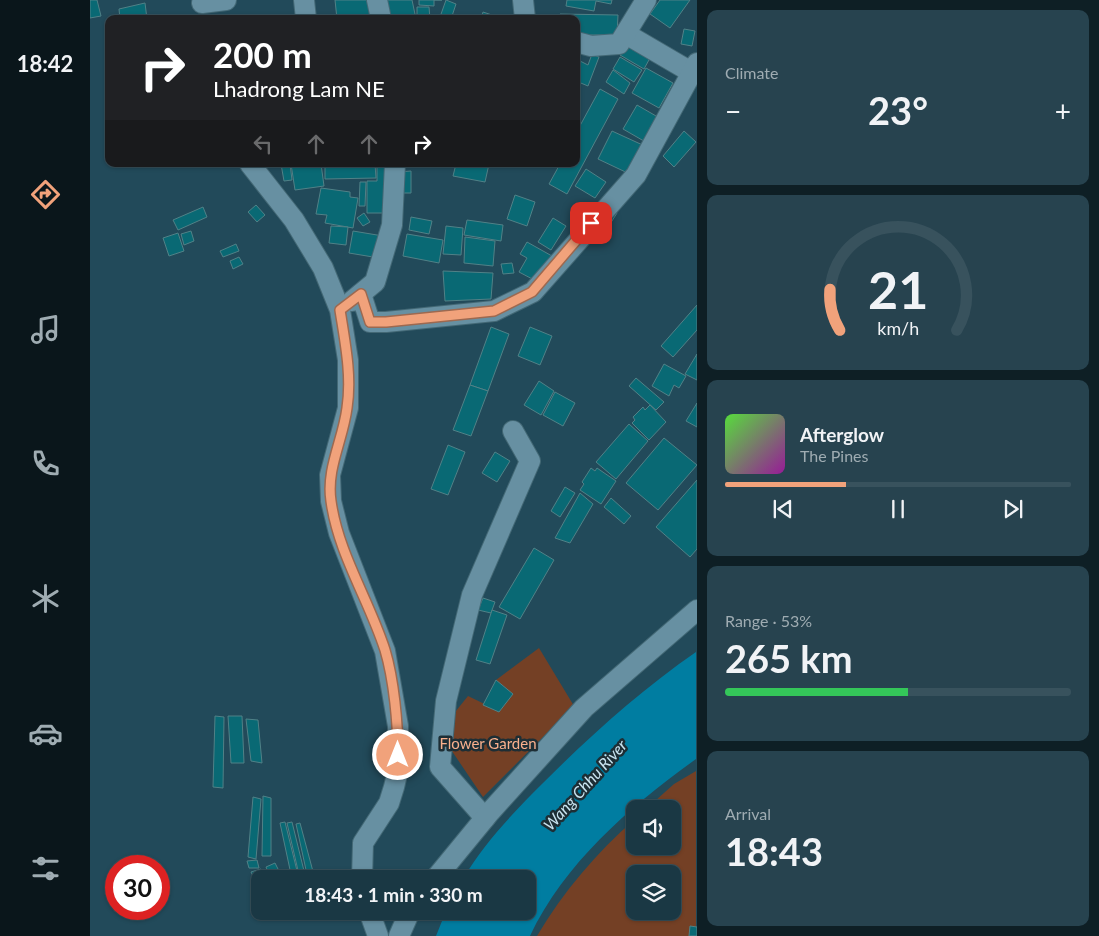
<!DOCTYPE html>
<html lang="en">
<head>
<meta charset="utf-8">
<style>
	:root { --surface:#1a3844; --page:#27434f; --text:#f1f3f6; --muted:#9facb2; --line:#38525d; --accent:#f1a27b }
	body { margin:0; font-family:Lato,sans-serif; background:var(--page); color:var(--text); height:100vh; display:flex; flex-direction:column; font-size:19px; white-space:nowrap }
	* { box-sizing:border-box; margin:0 }
	p { font-size:16px; color:var(--muted) }
	.icon { flex:none; width:28px; height:28px; fill:none; stroke:currentColor; stroke-width:2; stroke-linecap:round; stroke-linejoin:round }
	.map { position:relative; flex:1; overflow:hidden }
	.side { display:flex; flex-direction:column; gap:10px; padding:10px; background:#0e1f25; width:402px }
	.side>* { flex:none }
	.banner { position:absolute; left:15px; top:15px; width:475px; height:152px; border-radius:10px; box-shadow:0 1px 4px #0004,0 0 0 1px var(--line); background:#202124; color:#fff; overflow:hidden }
	.fabs { position:absolute; left:536px; top:800px; display:grid; gap:10px }
	.fabs a { display:grid; place-items:center; width:55px; height:55px; border-radius:10px; background:var(--surface); box-shadow:0 1px 4px #0004,0 0 0 1px var(--line); font-size:25px }
	.speed { position:absolute; left:15px; top:855px; display:flex; gap:10px; font-size:25px; font-weight:700; text-align:center }
	.speed>* { display:grid; place-content:center; width:65px; height:65px; border-radius:50%; background:var(--surface); box-shadow:0 1px 4px #0004,0 0 0 1px var(--line); line-height:1 }
	.speed .limit { border:8px solid #d22; background:#fff; color:#111 }
	.pin { position:absolute; display:grid; place-items:center; width:42px; height:42px; color:#fff; margin:-21px; border-radius:10px; box-shadow:0 2px 8px #0006 }
	.me { position:absolute; width:55px; margin:-28px; rotate:0deg; stroke-linejoin:round; filter:drop-shadow(0 0 4px #0008) }
	.turn { display:flex; align-items:center; gap:18px; height:105px; padding:0 25px; font-size:22px }
	.turn .icon { width:65px; height:65px; stroke-width:2.5 }
	.turn b { display:block; font-size:35px; line-height:42px }
	.lanes { display:flex; align-items:center; height:48px; padding:0 25px; background:#0003; justify-content:center; gap:25px; direction:ltr }
	.lanes .off { opacity:.35 }
	.big { font-size:38px; font-weight:700; line-height:1.1 }
	.side .card { flex:1; display:flex; flex-direction:column; justify-content:center; gap:8px; min-width:0; padding:0 18px; border-radius:10px; background:var(--page) }
	.side .dial { align-items:center; gap:0 }
	.dial svg { height:130px; overflow:visible; fill:none; stroke:var(--line); stroke-width:7; stroke-linecap:round; text-anchor:middle }
	.dial text { fill:var(--text); stroke:none }
	.song { display:flex; align-items:center; gap:15px }
	.cover { width:60px; height:60px; border-radius:8px; background:linear-gradient(135deg,hsl(110 70% 55%),hsl(300 70% 35%)) }
	.played { height:5px; border-radius:2px; background:linear-gradient(90deg,var(--accent) 35%,var(--line) 35%) }
	.keys { display:flex; justify-content:space-around; direction:ltr }
	.heat { display:flex; justify-content:space-between; align-items:center; font-size:28px; direction:ltr }
	.charge { height:8px; border-radius:4px; background:linear-gradient(90deg,#34c759 53%,var(--line) 0) }
	.trip { position:absolute; left:161px; top:870px; width:285px; height:50px; border-radius:10px; background:var(--surface); box-shadow:0 1px 4px #0004,0 0 0 1px var(--line); font-weight:700; line-height:50px; text-align:center }
	main { display:flex; flex:1; min-height:0 }
	.menu { display:flex; flex-direction:column; width:90px; justify-content:space-around; align-items:center; background:#0a161b; color:var(--muted) }
	.menu .icon { width:35px; height:35px }
	.menu .current { color:var(--accent) }
	.menu b { font-size:22px; color:var(--text) }
	.map>svg:first-child { display:block }
</style>
</head>
<body>
<main>
<nav class="menu">
<b>18:42</b>
<svg class="icon current" aria-label="directions" viewBox="0 0 24 24"><path d="M12 3l9 9-9 9-9-9zM9 14v-3h6M13 9l2 2-2 2"/></svg>
<svg class="icon" aria-label="music" viewBox="0 0 24 24"><path d="M9 18V5l10-2v13"/><circle cx="6" cy="18" r="3"/><circle cx="16" cy="16" r="3"/></svg>
<svg class="icon" aria-label="phone" viewBox="0 0 24 24"><path d="M5 4h4l2 5-3 2q2 4 5 5l2-3 5 2v4C11 20 4 13 5 4z"/></svg>
<svg class="icon" aria-label="climate" viewBox="0 0 24 24"><path d="M12 3v18M4 7l16 10M4 17L20 7"/></svg>
<svg class="icon" aria-label="car" viewBox="0 0 24 24"><path d="M5 17H2v-5l4-1 3-4h7l3 4 3 1v5h-3M9 17h6M6 11h13"/><circle cx="7" cy="17" r="2"/><circle cx="17" cy="17" r="2"/></svg>
<svg class="icon" aria-label="filters" viewBox="0 0 24 24"><path d="M4 7h16M4 17h16"/><circle cx="9" cy="7" r="2"/><circle cx="15" cy="17" r="2"/></svg>
</nav>
<div class="map">
<svg width="607" height="936" viewBox="0 0 607 936">
	<rect width="100%" height="100%" fill="#224a5a"/>
	<g fill="#744025" fill-rule="evenodd">
		<path d="M449,648L484,706L393,797L349,732L378,696L409,711L422,694L406,680Z"/>
		<path d="M606,771V936H447C473,892 507,852 545,819V846H582V809H556L584,784ZM545,874H582V911H545Z"/>
	</g>
	<path fill="#007da1" d="M606,652V759C541,806 475,862 440,936H346L356,911H438V879H373C394,843 424,812 453,783C501,735 551,690 606,652Z"/>
	<g fill="#096974" stroke="#518187">
		<path d="M0,0H7L11,16L0,18Z"/>
		<path d="M245,0H279L281,19H247Z"/>
		<path d="M296,0H322L326,19H300Z"/>
		<path d="M329,0H352H344V6L329,5Z"/>
		<path d="M356,0L366,4L361,19L350,17Z"/>
		<path d="M477,0H522L521,4L506,1L504,11L476,6Z"/>
		<path d="M570,0H600L580,28L560,14Z"/>
		<path d="M55,3L57,19H30L29,9Z"/>
		<path d="M327,7H339L340,19H327Z"/>
		<path d="M393,12L408,17V19H391Z"/>
		<path d="M470,14L528,15L527,35H486V19H470Z"/>
		<path d="M594,29L605,31L602,46L591,44Z"/>
		<path d="M537,44L560,58L554,69L530,55Z"/>
		<path d="M502,54L509,57L498,86L486,81V59L498,65Z"/>
		<path d="M530,57L552,70L544,82L523,69Z"/>
		<path d="M556,68L583,83L569,108L542,93Z"/>
		<path d="M523,70L540,83L534,94L516,82Z"/>
		<path d="M510,89L528,99L477,194L459,184L470,164H486V133Z"/>
		<path d="M547,105L573,120L559,144L533,129Z"/>
		<path d="M522,131L557,147L544,176L508,159Z"/>
		<path d="M594,131L606,142L584,167L573,156Z"/>
		<path d="M191,164H200L202,180L194,181Z"/>
		<path d="M201,164H231L234,186L205,190Z"/>
		<path d="M235,164H285L286,178L235,179Z"/>
		<path d="M287,164H296V213H277V181H287Z"/>
		<path d="M366,164H399L395,182L363,176Z"/>
		<path d="M496,169L516,182L505,198L485,186Z"/>
		<path d="M321,171V193H308V172Z"/>
		<path d="M270,182H276L275,206H269Z"/>
		<path d="M231,188L260,192V197L268,198L263,228L235,223L237,215L226,214Z"/>
		<path d="M425,195L445,202L437,226L417,219Z"/>
		<path d="M166,205L175,215L167,222L158,212Z"/>
		<path d="M113,207L117,217L88,230L83,220Z"/>
		<path d="M518,208L527,213L515,232L506,227Z"/>
		<path d="M274,213L280,222L273,226L267,218Z"/>
		<path d="M321,217L342,221L339,234L319,230Z"/>
		<path d="M463,218L476,226L461,250L448,242Z"/>
		<path d="M377,220L413,225L411,241L374,235Z"/>
		<path d="M241,226L258,227L256,245L239,243Z"/>
		<path d="M356,226L373,228L371,255L353,254Z"/>
		<path d="M101,231L104,241L94,245L91,234Z"/>
		<path d="M263,231L293,236L289,258L259,253Z"/>
		<path d="M88,233L94,251L79,256L73,238Z"/>
		<path d="M317,234L353,240L349,263L313,256Z"/>
		<path d="M375,237L405,241L403,266L374,263Z"/>
		<path d="M437,242L462,256L448,282L429,272L437,258L430,254Z"/>
		<path d="M146,244L149,251L133,257L130,251Z"/>
		<path d="M149,257L153,264L143,269L140,261Z"/>
		<path d="M422,263L424,273L413,274L411,264Z"/>
		<path d="M353,271L403,273L401,299L355,301Z"/>
		<path d="M607,305V330L583,357L571,346Z"/>
		<path d="M401,327L419,334L398,391L380,385Z"/>
		<path d="M440,327L462,336L450,365L428,356Z"/>
		<path d="M607,354V380L595,374Z"/>
		<path d="M574,364L596,376L589,388L584,385L579,396L562,386Z"/>
		<path d="M546,378L574,402L566,410L539,386Z"/>
		<path d="M449,381L464,391L451,415L434,405Z"/>
		<path d="M380,385L398,391L381,436L363,430Z"/>
		<path d="M465,392L485,403L473,426L453,415Z"/>
		<path d="M607,403V427L596,421Z"/>
		<path d="M560,405L576,422L559,440L542,423L545,420L543,417L553,407L555,410Z"/>
		<path d="M539,424L558,441L526,479L506,462Z"/>
		<path d="M574,438L607,465L568,510L536,483Z"/>
		<path d="M358,445L375,452L358,495L341,489Z"/>
		<path d="M405,452L420,461L407,482L392,473Z"/>
		<path d="M501,468L505,471L507,468L526,481L511,504L490,490L494,484L492,482Z"/>
		<path d="M607,480V549L600,557L566,527Z"/>
		<path d="M475,487L485,493L470,517L461,511Z"/>
		<path d="M490,493L503,504L480,543L465,538Z"/>
		<path d="M521,498L541,516L534,524L514,507Z"/>
		<path d="M444,548L464,560L430,619L409,607Z"/>
		<path d="M393,598L405,602L401,613L388,610Z"/>
		<path d="M402,610L417,615L400,664L386,660Z"/>
		<path d="M406,680L423,694L409,712L393,705Z"/>
		<path d="M125,716L134,717L133,788L123,787Z"/>
		<path d="M138,716H152L154,763H141Z"/>
		<path d="M156,719L168,720L172,763L161,761Z"/>
		<path d="M173,796L181,798V856H172Z"/>
		<path d="M163,797L171,799L166,859L158,857Z"/>
		<path d="M195,822L209,879H202L190,823Z"/>
		<path d="M202,822L216,879H210L197,823Z"/>
		<path d="M210,823L225,879H218L206,824Z"/>
		<path d="M167,860L169,868H159L157,861Z"/>
		<path d="M185,863L193,879H181L176,867Z"/>
		<path d="M171,869L175,879H170V892L161,872Z"/>
		<path d="M600,926L607,927V936H599Z"/>
	</g>
	<g fill="none" stroke-linecap="round" stroke-linejoin="round">
		<defs>
			<g id="minor">
				<path d="M214,0L216,19"/>
				<path d="M287,0L291,19"/>
				<path d="M433,0L435,19"/>
				<path d="M112,3L136,0"/>
				<path d="M536,34L601,72"/>
				<path d="M486,42L501,46L529,44L556,0"/>
				<path d="M160,164L204,220L233,268L250,310L258,360V408L240,475L241,501L249,533L295,651L308,726V770L304,787L299,803L273,843L272,879"/>
				<path d="M271,294L280,322H296L404,311L443,292L546,175L607,63"/>
				<path d="M262,301L285,282L302,225L305,164"/>
				<path d="M395,818L350,767L356,701L382,595L440,461L423,431"/>
				<path d="M345,879L400,812L494,708L607,610"/>
				<path d="M279,911L288,936"/>
				<path d="M309,936L320,911"/>
			</g>
		</defs>
		<use href="#minor" stroke="#436875" stroke-width="22"/>
		<use href="#minor" stroke="#6790a2" stroke-width="20"/>
	</g>
	<g fill="none" stroke-linecap="round" stroke-linejoin="round">
		<defs>
			<path id="route" d="M308,755C308,724 304,680 295,650C279,600 248,553 241,501C236,469 253,440 257,408C262,376 255,342 250,310L271,294L280,322H296L404,311L442,292L501,223"/>
		</defs>
		<use href="#route" stroke="#9d6950" stroke-width="12"/>
		<use href="#route" stroke="#f1a27b" stroke-width="9"/>
	</g>
	<g text-anchor="middle" stroke-width="5" stroke-linejoin="round" paint-order="stroke">
		<g font-size="15" fill="#f9b08d" stroke="#1d2e35">
			<text x="398" y="749">Flower Garden</text>
		</g>
		<g font-size="16" font-style="italic" fill="#c9e4f0" stroke="#1d2e35">
			<text transform="translate(495 785) rotate(-48)" y="6">Wang Chhu River</text>
		</g>
	</g>
</svg>
<div class="fabs">
<a><svg class="icon" aria-label="sound" viewBox="0 0 24 24"><path d="M4 9h4l5-4v14l-5-4H4zM17 9q2 3 0 6"/></svg></a>
<a><svg class="icon" aria-label="layers" viewBox="0 0 24 24"><path d="M12 4l9 5-9 5-9-5zM3 14l9 5 9-5"/></svg></a>
</div>
<div class="speed"><div class="limit">30</div></div>
<div class="pin" style="left:501px;top:223px;background:#d93025"><svg class="icon" aria-label="arrive" viewBox="0 0 24 24"><path d="M6 21V4h12l-3 4 3 4H6"/></svg></div>
<svg class="me" style="left:308px;top:755px" viewBox="-20 -20 40 40"><circle r="17" fill="#f1a27b" stroke="#fff" stroke-width="3"/><path d="M0-11L8 9 0 5-8 9z" fill="#fff"/></svg>
<div class="trip">18:43 · 1 min · 330 m</div>
<div class="banner">
<div class="turn"><svg class="icon" aria-label="right" viewBox="0 0 24 24"><path d="M7 20v-9h11M14 6l5 5-5 5"/></svg><div><b>200 m</b>Lhadrong Lam NE</div></div>
<div class="lanes"><svg class="icon off" aria-label="left" viewBox="0 0 24 24"><path d="M17 20v-9H6M10 6l-5 5 5 5"/></svg><svg class="icon off" aria-label="ahead" viewBox="0 0 24 24"><path d="M12 20V5M6 11l6-6 6 6"/></svg><svg class="icon off" aria-label="ahead" viewBox="0 0 24 24"><path d="M12 20V5M6 11l6-6 6 6"/></svg><svg class="icon" aria-label="right" viewBox="0 0 24 24"><path d="M7 20v-9h11M14 6l5 5-5 5"/></svg></div>
</div>
</div>
<section class="side">
<div class="card"><p>Climate</p>
<div class="heat"><a>−</a><b class="big">23°</b><a>+</a></div>
</div>
<div class="card dial"><svg viewBox="0 0 100 80">
<path d="M14 69A42 42 0 1 1 86 69"/>
<path d="M14 69A42 42 0 0 1 8 44" stroke="#f1a27b"/>
<text x="50" y="56" font-size="32" font-weight="700">21</text>
<text x="50" y="72" font-size="11">km/h</text>
</svg></div>
<div class="card">
<div class="song"><i class="cover"></i><div><b>Afterglow</b><p>The Pines</p></div></div>
<div class="played"></div>
<div class="keys"><svg class="icon" aria-label="previous" viewBox="0 0 24 24"><path d="M18 5L8 12l10 7zM5 5v14"/></svg><svg class="icon" aria-label="pause" viewBox="0 0 24 24"><path d="M8 5v14M16 5v14"/></svg><svg class="icon" aria-label="next" viewBox="0 0 24 24"><path d="M6 5l10 7-10 7zM19 5v14"/></svg></div>
</div>
<div class="card"><p>Range · 53%</p><b class="big">265 km</b><div class="charge"></div></div>
<div class="card"><p>Arrival</p><b class="big">18:43</b></div>
</section>
</main>
</body>
</html>
